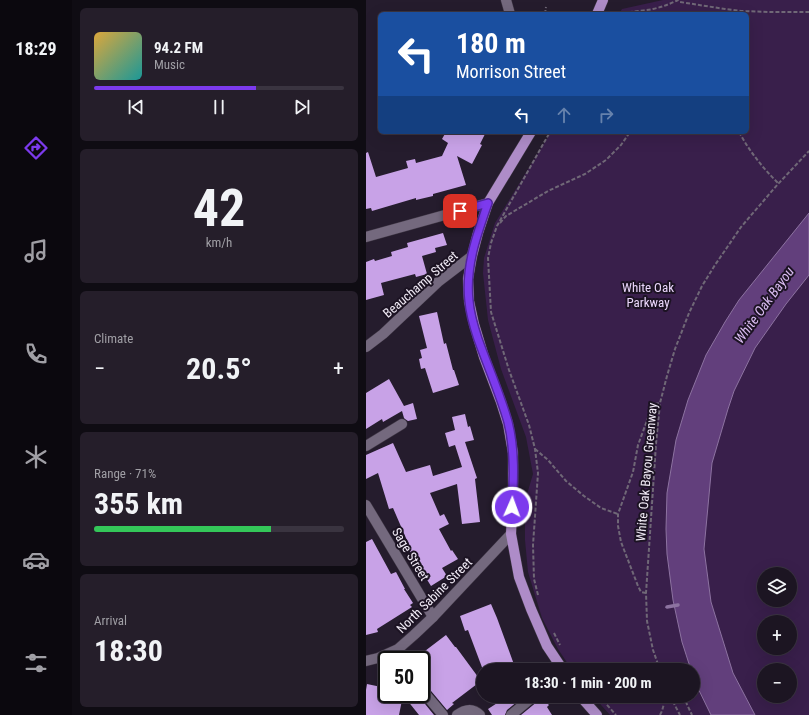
<!DOCTYPE html>
<html lang="en">
<head>
<meta charset="utf-8">
<style>
	:root { --surface:#1c1522; --page:#251e2a; --text:#f1f3f6; --muted:#a09fa5; --line:#3a3440; --accent:#7c3aed }
	body { margin:0; font-family:"Roboto Condensed",sans-serif; background:var(--page); color:var(--text); height:100vh; display:flex; flex-direction:column; font-size:15px; white-space:nowrap }
	* { box-sizing:border-box; margin:0 }
	p { font-size:13px; color:var(--muted) }
	.icon { flex:none; width:22px; height:22px; fill:none; stroke:currentColor; stroke-width:2; stroke-linecap:round; stroke-linejoin:round }
	.map { position:relative; flex:1; overflow:hidden }
	.side { display:flex; flex-direction:column; gap:8px; padding:8px; background:#0f0c13; width:294px }
	.side>* { flex:none }
	.banner { position:absolute; left:12px; top:12px; width:371px; height:122px; border-radius:6px; box-shadow:0 4px 16px #0002,0 0 0 1px var(--line); background:#1a4fa0; color:#fff; overflow:hidden }
	.fabs { position:absolute; left:391px; top:567px; display:grid; gap:8px }
	.fabs a { display:grid; place-items:center; width:40px; height:40px; border-radius:50%; background:var(--surface); box-shadow:0 4px 16px #0002,0 0 0 1px var(--line); font-size:20px }
	.speed { position:absolute; left:12px; top:651px; display:flex; gap:8px; font-size:20px; font-weight:700; text-align:center }
	.speed>* { display:grid; place-content:center; width:52px; height:52px; border-radius:50%; background:var(--surface); box-shadow:0 4px 16px #0002,0 0 0 1px var(--line); line-height:1 }
	.speed .limit { border:2px solid #111; border-radius:6px; background:#fff; color:#111 }
	.pin { position:absolute; display:grid; place-items:center; width:34px; height:34px; color:#fff; margin:-17px; border-radius:8px; box-shadow:0 2px 6px #0006 }
	.me { position:absolute; width:44px; margin:-22px; rotate:2deg; stroke-linejoin:round; filter:drop-shadow(0 0 3px #0008) }
	.turn { display:flex; align-items:center; gap:14px; height:84px; padding:0 12px; font-size:18px }
	.turn .icon { width:52px; height:52px; stroke-width:2.5 }
	.turn b { display:block; font-size:28px; line-height:34px }
	.lanes { display:flex; align-items:center; height:38px; padding:0 12px; background:#0003; justify-content:center; gap:20px; direction:ltr }
	.lanes .off { opacity:.35 }
	.big { font-size:30px; font-weight:700; line-height:1.1 }
	.side .card { flex:1; display:flex; flex-direction:column; justify-content:center; gap:6px; min-width:0; padding:0 14px; border-radius:6px; background:var(--page) }
	.side .dial { align-items:center; gap:0 }
	.dial b { font-size:52px; line-height:1 }
	.song { display:flex; align-items:center; gap:12px }
	.cover { width:48px; height:48px; border-radius:6px; background:linear-gradient(135deg,hsl(40 70% 55%),hsl(180 70% 35%)) }
	.played { height:4px; border-radius:2px; background:linear-gradient(90deg,var(--accent) 65%,var(--line) 65%) }
	.keys { display:flex; justify-content:space-around; direction:ltr }
	.heat { display:flex; justify-content:space-between; align-items:center; font-size:22px; direction:ltr }
	.charge { height:6px; border-radius:3px; background:linear-gradient(90deg,#34c759 71%,var(--line) 0) }
	.trip { position:absolute; left:110px; top:663px; width:224px; height:40px; border-radius:20px; background:var(--surface); box-shadow:0 4px 16px #0002,0 0 0 1px var(--line); font-weight:700; line-height:40px; text-align:center }
	main { display:flex; flex:1; min-height:0 }
	.tab-bar { display:flex; flex-direction:column; width:72px; justify-content:space-around; align-items:center; background:#0b080e; color:var(--muted) }
	.tab-bar .icon { width:28px; height:28px }
	.tab-bar .active { color:var(--accent) }
	.tab-bar b { font-size:18px; color:var(--text) }
	.map>svg:first-child { display:block }
</style>
</head>
<body>
<main>
<nav class="tab-bar">
<b>18:29</b>
<svg class="icon active" aria-label="directions" viewBox="0 0 24 24"><path d="M12 3l9 9-9 9-9-9zM9 14v-3h6M13 9l2 2-2 2"/></svg>
<svg class="icon" aria-label="music" viewBox="0 0 24 24"><path d="M9 18V5l10-2v13"/><circle cx="6" cy="18" r="3"/><circle cx="16" cy="16" r="3"/></svg>
<svg class="icon" aria-label="phone" viewBox="0 0 24 24"><path d="M5 4h4l2 5-3 2q2 4 5 5l2-3 5 2v4C11 20 4 13 5 4z"/></svg>
<svg class="icon" aria-label="climate" viewBox="0 0 24 24"><path d="M12 3v18M4 7l16 10M4 17L20 7"/></svg>
<svg class="icon" aria-label="car" viewBox="0 0 24 24"><path d="M5 17H2v-5l4-1 3-4h7l3 4 3 1v5h-3M9 17h6M6 11h13"/><circle cx="7" cy="17" r="2"/><circle cx="17" cy="17" r="2"/></svg>
<svg class="icon" aria-label="filters" viewBox="0 0 24 24"><path d="M4 7h16M4 17h16"/><circle cx="9" cy="7" r="2"/><circle cx="15" cy="17" r="2"/></svg>
</nav>
<section class="side">
<div class="card">
<div class="song"><i class="cover"></i><div><b>94.2 FM</b><p>Music</p></div></div>
<div class="played"></div>
<div class="keys"><svg class="icon" aria-label="previous" viewBox="0 0 24 24"><path d="M18 5L8 12l10 7zM5 5v14"/></svg><svg class="icon" aria-label="pause" viewBox="0 0 24 24"><path d="M8 5v14M16 5v14"/></svg><svg class="icon" aria-label="next" viewBox="0 0 24 24"><path d="M6 5l10 7-10 7zM19 5v14"/></svg></div>
</div>
<div class="card dial"><b>42</b><p>km/h</p></div>
<div class="card"><p>Climate</p>
<div class="heat"><a>−</a><b class="big">20.5°</b><a>+</a></div>
</div>
<div class="card"><p>Range · 71%</p><b class="big">355 km</b><div class="charge"></div></div>
<div class="card"><p>Arrival</p><b class="big">18:30</b></div>
</section>
<div class="map">
<svg width="443" height="715" viewBox="0 0 443 715">
	<rect width="100%" height="100%" fill="#251c2d"/>
	<path fill="#391f4b" fill-rule="evenodd" d="M297,0H443V715H244L227,696H327V670H206L192,649L176,618L162,572L159,540V501L167,474L160,437L135,369L122,320L117,273L118,258L129,223L185,132H381V14H253L256,9ZM398,574H424V600H398ZM398,622H424V648H398ZM398,670H424V696H398Z"/>
	<path fill="#623f7c" stroke="#8d73a1" d="M443,213V275L420,304L389,348L368,391L362,409L346,463L338,549L345,602L367,673L389,715H345L327,678V670H325L316,642L307,600L301,554L300,529L301,493L310,440L322,400L340,355L359,322L373,300Z"/>
	<g fill="none" stroke-linecap="round" stroke-linejoin="round">
		<path stroke="#8d73a1" stroke-width="3.5" d="M301,607L312,605"/>
	</g>
	<g fill="#c8a2e7">
		<path d="M80,132H120L114,144L116,145L106,164L91,156L100,185L67,194V196L50,200V198L6,211L5,208L0,209V153L2,152L10,177L42,168L40,161L49,159L50,163L76,156L82,143L76,139Z"/>
		<path d="M77,233L81,245L69,248L70,252L56,256L61,274L50,277L49,274L15,283L18,295L0,300V262L8,259L9,261L26,256L25,252L42,247L41,243Z"/>
		<path d="M71,312L78,344L80,343L87,370H88L93,385L67,393L59,368L55,369L53,359L56,358L54,350L61,348L53,316Z"/>
		<path d="M23,379L38,406L47,403L51,419L42,421L39,419L38,418L36,411L17,422L16,419L0,429V393Z"/>
		<path d="M99,414L102,427L104,426L108,440L99,442L111,478L109,479L114,522L96,524L91,484L64,493L74,516L78,514L83,524L73,529L85,551L86,550L92,559L76,568L81,576L65,586L50,562L41,546L43,545L27,508L23,509L12,473L0,479V455L27,443L40,472L64,465L67,476L96,467L89,445L83,447L79,433L89,430L86,417Z"/>
		<path d="M6,539L25,574L30,572L39,589H38L47,603L44,605L46,607L11,629L12,632L0,635V542Z"/>
		<path d="M125,604L131,618L150,670H117L102,630L99,631L94,616Z"/>
		<path d="M80,635L89,647H90L115,681L86,703L88,704L81,710L55,679V654Z"/>
		<path d="M1,684L20,688L18,694H51L68,715H53L37,695L33,715H0V690Z"/>
		<path d="M142,696H158L141,710L139,715H126L122,709Z"/>
		<path d="M174,696L183,705L181,707L186,715H155L172,701Z"/>
	</g>
	<g fill="none" stroke-linecap="round" stroke-linejoin="round">
		<defs>
			<g id="minor">
				<path d="M140,0L144,14"/>
				<path d="M0,237L122,203"/>
				<path d="M0,347L17,334L72,282L106,256"/>
				<path d="M0,446L36,424"/>
				<path d="M0,505L67,617"/>
				<path d="M0,661L12,658L32,649L48,635L67,617L145,534"/>
				<path d="M55,689L77,715"/>
				<path d="M91,715C99,709 107,708 114,715"/>
				<path d="M145,715L168,696"/>
			</g>
			<g id="major">
				<path d="M231,14L237,0"/>
				<path d="M165,132L122,203L112,233L106,256L102,279L103,301L108,324L118,357L135,402L142,424L147,453V493L145,534L153,577L165,609L181,646L197,670"/>
				<path d="M214,696L231,715"/>
			</g>
		</defs>
		<use href="#minor" stroke="#403846" stroke-width="11"/>
		<use href="#major" stroke="#403846" stroke-width="11"/>
		<g stroke="#706877" stroke-width="2" stroke-dasharray="4 2" stroke-linecap="butt">
			<path d="M179,14L180,7"/>
			<path d="M257,14C266,11 277,11 287,9C296,7 304,4 312,0L314,2L359,9L375,11L403,12H443"/>
			<path d="M373,132C384,152 396,167 412,183"/>
			<path d="M134,223L140,216L182,191L219,174L240,160L255,145L264,132"/>
			<path d="M169,449L182,460L200,481L218,496L235,508L252,514"/>
			<path d="M280,593L275,592L272,586L255,542L252,526V514L267,472L272,445L286,407L289,404L294,403"/>
			<path d="M172,595L168,579L167,545L172,473L169,449L163,425L143,370L125,312L122,258L125,243L131,226L184,132"/>
			<path d="M188,633L194,645"/>
			<path d="M207,665L211,670"/>
			<path d="M294,670L287,650L281,621L280,593L290,444L294,403L301,376L309,349L323,313L336,286L349,265L375,227L412,184L443,151"/>
			<path d="M233,696L250,715"/>
			<path d="M304,696L314,715"/>
			<path d="M317,696L326,715"/>
			<path d="M294,715L296,711L300,696"/>
		</g>
		<use href="#minor" stroke="#74697e" stroke-width="10"/>
		<use href="#major" stroke="#ae8cc8" stroke-width="10"/>
	</g>
	<g fill="none" stroke-linecap="round" stroke-linejoin="round">
		<defs>
			<path id="route" d="M94,211L122,203C111,234 99,267 103,301C104,314 108,327 112,339C122,367 134,394 142,422C149,449 148,479 146,507"/>
		</defs>
		<use href="#route" stroke="#51269a" stroke-width="10"/>
		<use href="#route" stroke="#7c3aed" stroke-width="7"/>
	</g>
	<g text-anchor="middle" stroke-width="4" stroke-linejoin="round" paint-order="stroke">
		<g font-size="13" fill="#f1ebf6" stroke="#1c1323">
			<text transform="translate(54 284) rotate(-41)" y="5">Beauchamp Street</text>
			<text transform="translate(280 472) rotate(-85)" y="5">White Oak Bayou Greenway</text>
			<text transform="translate(45 554) rotate(59)" y="5">Sage Street</text>
			<text transform="translate(68 595) rotate(-45)" y="5">North Sabine Street</text>
		</g>
		<g font-size="13" fill="#ead6fb" stroke="#1c1323">
			<text x="282" y="292">White Oak<tspan x="282" dy="15">Parkway</tspan></text>
		</g>
		<g font-size="14" font-style="italic" fill="#dbbdf3" stroke="#1c1323">
			<text transform="translate(398 305) rotate(-54)" y="5">White Oak Bayou</text>
		</g>
	</g>
</svg>
<div class="fabs">
<a><svg class="icon" aria-label="layers" viewBox="0 0 24 24"><path d="M12 4l9 5-9 5-9-5zM3 14l9 5 9-5"/></svg></a>
<a>+</a>
<a>−</a>
</div>
<div class="speed"><div class="limit">50</div></div>
<div class="pin" style="left:94px;top:211px;background:#d93025"><svg class="icon" aria-label="arrive" viewBox="0 0 24 24"><path d="M6 21V4h12l-3 4 3 4H6"/></svg></div>
<svg class="me" style="left:146px;top:507px" viewBox="-20 -20 40 40"><circle r="17" fill="#7c3aed" stroke="#fff" stroke-width="3"/><path d="M0-11L8 9 0 5-8 9z" fill="#fff"/></svg>
<div class="trip">18:30 · 1 min · 200 m</div>
<div class="banner">
<div class="turn"><svg class="icon" aria-label="left" viewBox="0 0 24 24"><path d="M17 20v-9H6M10 6l-5 5 5 5"/></svg><div><b>180 m</b>Morrison Street</div></div>
<div class="lanes"><svg class="icon" aria-label="left" viewBox="0 0 24 24"><path d="M17 20v-9H6M10 6l-5 5 5 5"/></svg><svg class="icon off" aria-label="ahead" viewBox="0 0 24 24"><path d="M12 20V5M6 11l6-6 6 6"/></svg><svg class="icon off" aria-label="right" viewBox="0 0 24 24"><path d="M7 20v-9h11M14 6l5 5-5 5"/></svg></div>
</div>
</div>
</main>
</body>
</html>
